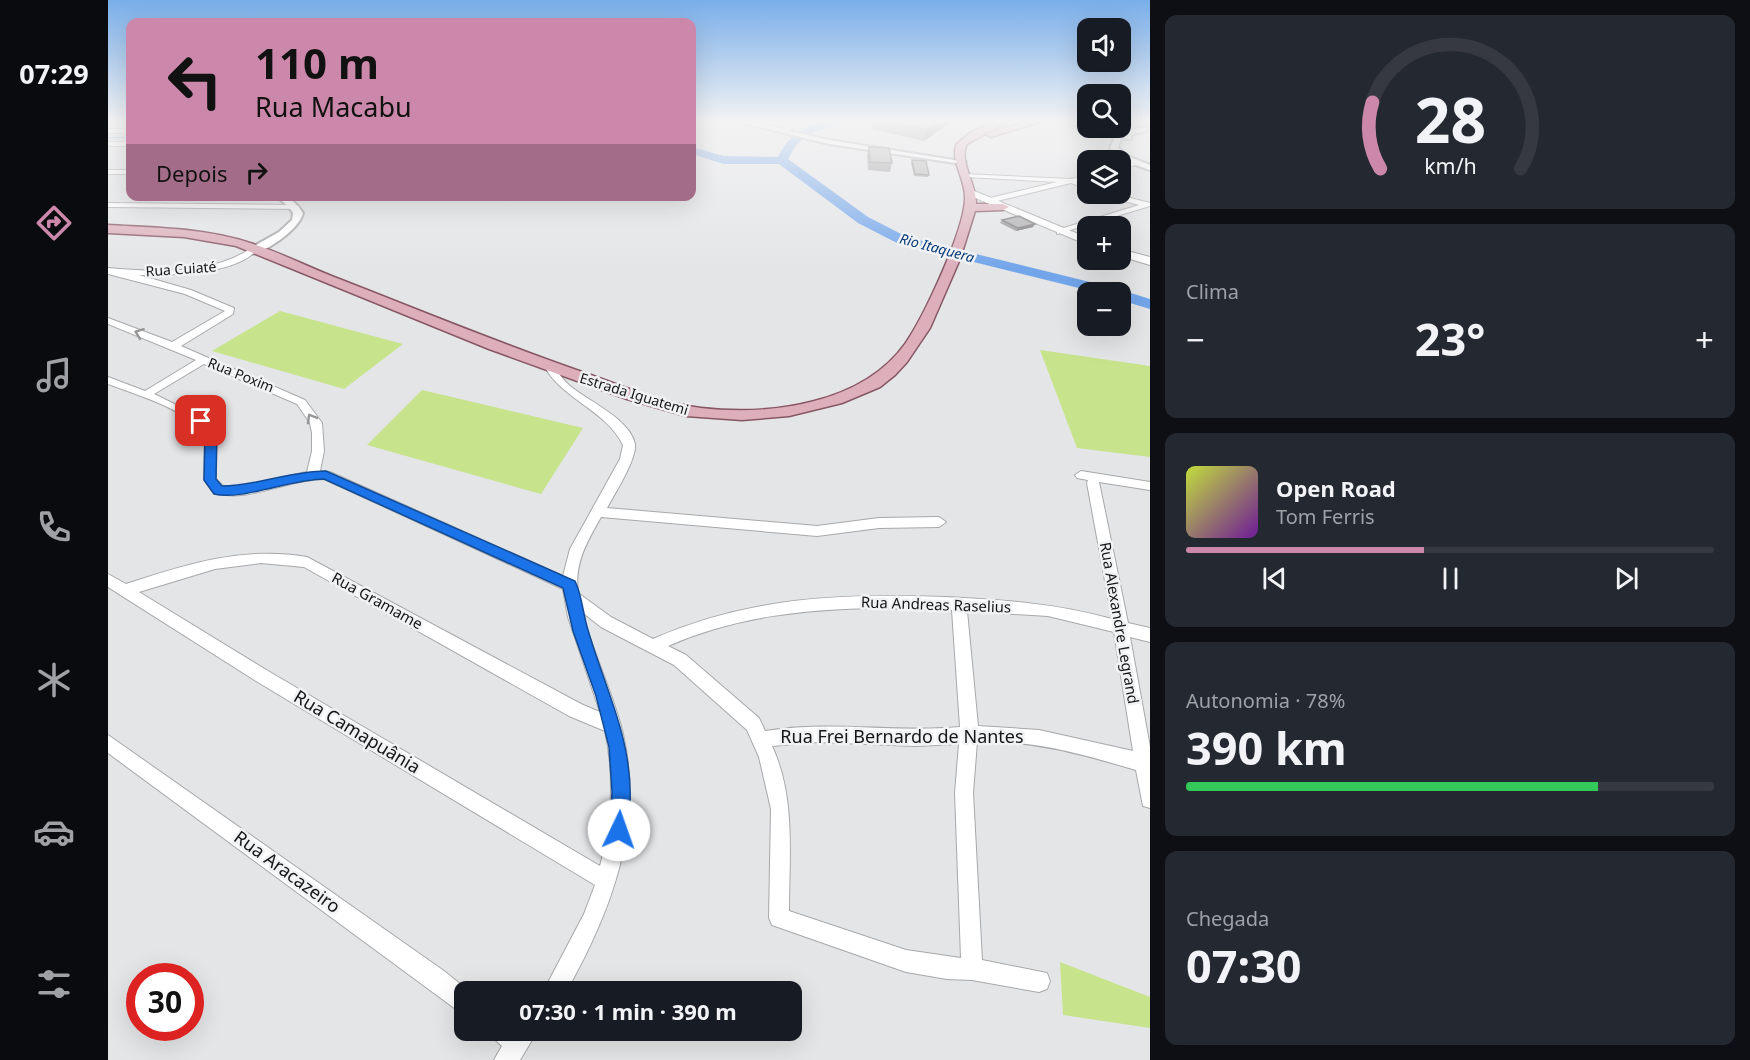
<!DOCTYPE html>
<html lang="pt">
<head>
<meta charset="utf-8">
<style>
	:root { --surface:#171b24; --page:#242831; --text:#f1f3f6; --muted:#9ea1a6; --line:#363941; --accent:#c8a }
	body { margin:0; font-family:"Noto Sans",sans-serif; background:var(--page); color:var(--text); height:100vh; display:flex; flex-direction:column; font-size:22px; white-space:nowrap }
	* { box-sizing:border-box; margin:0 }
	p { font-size:20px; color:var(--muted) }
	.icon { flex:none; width:33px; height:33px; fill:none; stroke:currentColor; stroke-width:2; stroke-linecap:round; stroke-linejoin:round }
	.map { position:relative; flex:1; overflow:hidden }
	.side { display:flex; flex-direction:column; gap:15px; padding:15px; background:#0d0f14; width:600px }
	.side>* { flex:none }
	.banner { position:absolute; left:18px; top:18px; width:570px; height:183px; border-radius:12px; box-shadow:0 6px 24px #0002; background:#c8a; color:#111; overflow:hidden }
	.controls { position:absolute; left:969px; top:18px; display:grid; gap:12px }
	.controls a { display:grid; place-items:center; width:54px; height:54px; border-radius:12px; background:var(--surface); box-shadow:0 6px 24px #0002; font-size:30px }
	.speed { position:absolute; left:18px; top:963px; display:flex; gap:12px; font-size:30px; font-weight:700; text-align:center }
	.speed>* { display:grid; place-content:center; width:78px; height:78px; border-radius:50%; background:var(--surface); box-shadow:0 6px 24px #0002; line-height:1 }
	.speed .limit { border:9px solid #d22; background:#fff; color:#111 }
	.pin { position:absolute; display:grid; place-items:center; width:51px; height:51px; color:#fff; margin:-26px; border-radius:12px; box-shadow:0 3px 9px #0006 }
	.me { position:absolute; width:66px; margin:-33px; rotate:3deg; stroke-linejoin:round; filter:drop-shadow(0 0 4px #0008) }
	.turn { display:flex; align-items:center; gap:21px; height:126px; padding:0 30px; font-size:27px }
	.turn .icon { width:78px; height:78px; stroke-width:2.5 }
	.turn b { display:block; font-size:42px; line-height:51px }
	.then { display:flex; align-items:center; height:57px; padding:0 30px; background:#0003; gap:12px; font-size:22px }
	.big { font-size:45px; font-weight:700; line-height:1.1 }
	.side .widget { flex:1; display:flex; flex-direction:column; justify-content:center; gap:9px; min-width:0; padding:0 21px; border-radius:12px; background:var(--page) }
	.side .dial { align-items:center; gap:0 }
	.dial svg { height:156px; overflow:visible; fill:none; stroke:var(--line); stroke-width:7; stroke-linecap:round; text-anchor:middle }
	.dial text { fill:var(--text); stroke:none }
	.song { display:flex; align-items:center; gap:18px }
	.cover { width:72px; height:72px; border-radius:9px; background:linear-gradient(135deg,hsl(70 70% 55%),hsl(280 70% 35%)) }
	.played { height:6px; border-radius:3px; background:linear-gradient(90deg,var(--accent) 45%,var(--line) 45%) }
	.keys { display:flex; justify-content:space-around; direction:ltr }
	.heat { display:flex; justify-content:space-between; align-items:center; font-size:33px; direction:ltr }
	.charge { height:9px; border-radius:4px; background:linear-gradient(90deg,#34c759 78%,var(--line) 0) }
	.trip { position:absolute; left:346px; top:981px; width:348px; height:60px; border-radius:12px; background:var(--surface); box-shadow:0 6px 24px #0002; font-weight:700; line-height:60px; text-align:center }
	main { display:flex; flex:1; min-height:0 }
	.dock { display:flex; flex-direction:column; width:108px; justify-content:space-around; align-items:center; background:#090b0e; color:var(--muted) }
	.dock .icon { width:42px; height:42px }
	.dock .current { color:var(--accent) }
	.dock b { font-size:27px; color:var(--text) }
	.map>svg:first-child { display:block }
</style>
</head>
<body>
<main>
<nav class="dock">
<b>07:29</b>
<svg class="icon current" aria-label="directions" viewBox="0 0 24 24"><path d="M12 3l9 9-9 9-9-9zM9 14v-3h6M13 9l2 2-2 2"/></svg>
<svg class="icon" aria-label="music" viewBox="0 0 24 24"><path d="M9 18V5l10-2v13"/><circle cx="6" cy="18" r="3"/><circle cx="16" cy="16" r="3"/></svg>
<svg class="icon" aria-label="phone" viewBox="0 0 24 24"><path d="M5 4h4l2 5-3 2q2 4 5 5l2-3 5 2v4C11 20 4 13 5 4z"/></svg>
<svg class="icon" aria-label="climate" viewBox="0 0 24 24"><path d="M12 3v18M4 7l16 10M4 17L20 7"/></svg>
<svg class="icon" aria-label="car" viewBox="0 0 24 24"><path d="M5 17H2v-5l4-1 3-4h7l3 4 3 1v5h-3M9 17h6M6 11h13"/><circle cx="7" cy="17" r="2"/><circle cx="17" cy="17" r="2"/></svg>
<svg class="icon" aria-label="filters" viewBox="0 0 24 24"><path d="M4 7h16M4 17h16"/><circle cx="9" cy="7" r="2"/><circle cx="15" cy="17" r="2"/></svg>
</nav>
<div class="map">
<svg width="1042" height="1060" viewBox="0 0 1042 1060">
	<rect width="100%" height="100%" fill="#e4e5e7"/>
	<g fill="#c7e38c">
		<path d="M172,311L295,344L236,389L104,351Z"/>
		<path d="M932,350L1042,366V457L969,448Z"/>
		<path d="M314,390L475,428L433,494L259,445Z"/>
		<path d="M952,962L1042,997V1028L955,1015Z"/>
	</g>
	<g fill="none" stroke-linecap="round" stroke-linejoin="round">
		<path stroke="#72a5ea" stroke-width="1.5" d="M0,138L22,137"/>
		<path fill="#72a5ea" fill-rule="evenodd" d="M718,121H738L701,134L688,145L680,159L760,217L799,237L1010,289L1042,299V309L1012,300V292H987L789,243L750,223L671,164H616L584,154V147L616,156L670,157C680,136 696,126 718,121Z"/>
		<defs>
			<g id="minor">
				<path d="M688,121H695L677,133H673V131Z"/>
				<rect x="0" y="129" width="22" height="4"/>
				<rect x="0" y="142" width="22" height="4"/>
				<path d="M1026,162L1028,165L1012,169V165Z"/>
				<rect x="0" y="170" width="22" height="4"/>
				<path d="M856,174L963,179L980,175V179L971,181L980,184V189L963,183L881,203H878V199L949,182L858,177Z"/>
				<path d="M998,194H1007L1042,203V206L949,234V230L1031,205L998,196Z"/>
				<path d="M0,203L188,205L192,207L188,209L0,207Z"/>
				<path d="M140,250L147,252C122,275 64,275 31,275L83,290L126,308L125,314L73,346L197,400L214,423L216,451L212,471L222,472L455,576L462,549L512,459L515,445C498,410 455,400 436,366L441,363L445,364C450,372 454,379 462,386C480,401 522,419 527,444C529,459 506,495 499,508L709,526L771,518L831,517L838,522L831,527L771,528L709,536L493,517C479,542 466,563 470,593L503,617L545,639C641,597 734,593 837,597C896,600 946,603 1004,619L979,483L980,480L969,478L967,475L973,471L1042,482V490L991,482L1020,623L1042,628V642L1022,637L1042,747V808L1035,806L1028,770C977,755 923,739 869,742L865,793L874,960L939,973L942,981L939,989L931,992L864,980L839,979L798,972L664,925L661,918L663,809L651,757L639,730L566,665L493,627L474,612C485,654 505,692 515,734C536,826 503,912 458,992H435L476,914L487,885L148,681L0,587V574L18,584C78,564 136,546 199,557L473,704L492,712L460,617L455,589L216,479C181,479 140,503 106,493L96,480L97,434C78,409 29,395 0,384V377L37,391L88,360L0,324V318L64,342L117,311L77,294L0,274V268C44,272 102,275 140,250ZM96,364L189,404L202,423L204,433V451L199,472L133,486H115L108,479L107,431L91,416L46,394ZM153,563L196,567L461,716L497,731C507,775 504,823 492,866L160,671L31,592L107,569ZM772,608L844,610L852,727C787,733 722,720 657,731L651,718L578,655L560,646C628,616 699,609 772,608ZM859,611L940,616L1006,632L1025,751L931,730L870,726ZM710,742L807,746L851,744L847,793L853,958L798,950L681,911C681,857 688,797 664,746Z"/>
				<path d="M0,735L336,971L362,992H357V1013L349,1010L0,753Z"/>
				<path d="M382,1030H430L412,1060H386L394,1046L385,1038Z"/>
			</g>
			<g id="tertiary">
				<path d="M627,121H640L721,140L858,162L854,164L721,144Z"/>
				<path d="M953,121L980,124V128L1010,132L1039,127V131L1019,135H1023V139L1013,138L1010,148L1017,155L1042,165V170L1011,159L1002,148L1007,136Z"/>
				<path d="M168,196C182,196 187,202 195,213C192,229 154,256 139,254V250L171,232L184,220L185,213L181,207Z"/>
			</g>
			<g id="secondary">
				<path d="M864,190L980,238V245L860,195L859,193Z"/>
				<path d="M1012,249L1042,257V265L1012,256Z"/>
			</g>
			<g id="primary">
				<path d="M888,121H901L859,144C850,162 869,184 868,204H895L901,207L895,210L867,211L852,259L822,328L799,362L787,375L772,387L734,403L681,416L634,420L578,416L519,399L381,349L128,246L76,237L0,233V225C48,228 97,228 142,243C171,252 198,266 226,277C311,310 395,345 480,374C517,387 554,403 593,408C662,416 754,404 797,344C816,317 858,227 857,197C857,178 843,163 848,145L863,132Z"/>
				<path d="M920,121H935L883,137L878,134Z"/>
			</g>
		</defs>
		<use href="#minor" stroke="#a7a8aa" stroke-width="2"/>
		<use href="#tertiary" stroke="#a7a8aa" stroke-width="4"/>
		<use href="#secondary" stroke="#a7a8aa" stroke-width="2"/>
		<use href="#primary" stroke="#875764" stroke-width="3"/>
		<use href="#minor" fill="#fff" fill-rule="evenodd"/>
		<use href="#tertiary" fill="#fff" fill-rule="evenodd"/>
		<use href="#secondary" fill="#fff" fill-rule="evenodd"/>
		<use href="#primary" fill="#dcafbb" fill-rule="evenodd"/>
	</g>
	<g fill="#989698">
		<path d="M765,121H844L816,141L763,129Z"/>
		<path d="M761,147L784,163L782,172L760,170L759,155Z"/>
		<path d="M804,160L821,175L820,177L806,176L803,163Z"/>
		<path d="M894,220L925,227L908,231L892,223Z"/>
	</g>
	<g fill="#7c7a7c">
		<path d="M833,121H844L816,141L819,130Z"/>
		<path d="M927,224L925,227L908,231L910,228Z"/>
	</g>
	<g fill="#b1afb1" stroke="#7c7a7c" stroke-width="1.5">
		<path d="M775,121H833L819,130Z"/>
		<path d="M761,147L781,148L784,163L762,162Z"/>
		<path d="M804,160L818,161L821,175L807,174Z"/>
		<path d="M911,216L927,224L910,228L894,220Z"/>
	</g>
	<defs><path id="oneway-chevron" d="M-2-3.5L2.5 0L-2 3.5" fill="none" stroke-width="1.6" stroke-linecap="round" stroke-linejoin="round" transform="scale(1.5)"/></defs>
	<g stroke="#969697">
		<use href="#oneway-chevron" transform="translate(31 333) rotate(-159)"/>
		<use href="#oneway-chevron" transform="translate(203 418) rotate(-120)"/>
	</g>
	<linearGradient id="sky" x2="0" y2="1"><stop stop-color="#79aee9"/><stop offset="0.45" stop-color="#f3f3f4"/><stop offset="1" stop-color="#f3f3f4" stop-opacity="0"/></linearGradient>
	<rect width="1042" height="269" fill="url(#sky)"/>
	<path fill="#1a73e8" stroke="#114b97" stroke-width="1.5" d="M93,418L97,419L109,434L108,479L114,486C149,486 182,471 218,471L467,581C474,595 475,614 480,630C497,689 525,740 522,804C522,815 522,826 518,836L511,839L505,836L502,830L504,792L501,747L488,696L465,631L455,588L216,479C183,479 133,501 106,494L96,480L97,434L87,421Z"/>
	<g text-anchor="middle" stroke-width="5" stroke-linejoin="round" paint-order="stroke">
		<g font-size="14" font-style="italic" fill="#073b78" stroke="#f1f2f4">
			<text transform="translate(829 248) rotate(15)" y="5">Rio Itaquera</text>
		</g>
		<g font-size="14" fill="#161617" stroke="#f1f2f4">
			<text transform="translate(73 269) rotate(-4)" y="5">Rua Cuiaté</text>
			<text transform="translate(133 375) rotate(22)" y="5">Rua Poxim</text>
			<text transform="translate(526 394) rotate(17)" y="5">Estrada Iguatemi</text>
		</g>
		<g font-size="15" fill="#161617" stroke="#f1f2f4">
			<text transform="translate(269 601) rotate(29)" y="5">Rua Gramame</text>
			<text transform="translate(828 605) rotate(2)" y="5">Rua Andreas Raselius</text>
			<text transform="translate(1011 623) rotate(80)" y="5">Rua Alexandre Legrand</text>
		</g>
		<g font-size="18" fill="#161617" stroke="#f1f2f4">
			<text transform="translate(249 732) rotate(31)" y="6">Rua Camapuânia</text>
			<text x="794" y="743">Rua Frei Bernardo de Nantes</text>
			<text transform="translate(179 872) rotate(36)" y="6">Rua Aracazeiro</text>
		</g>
	</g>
</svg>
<div class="controls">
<a><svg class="icon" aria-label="sound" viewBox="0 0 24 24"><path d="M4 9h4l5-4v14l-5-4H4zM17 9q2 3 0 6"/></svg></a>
<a><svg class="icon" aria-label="search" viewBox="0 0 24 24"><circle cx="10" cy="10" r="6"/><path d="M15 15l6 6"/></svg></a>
<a><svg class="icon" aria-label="layers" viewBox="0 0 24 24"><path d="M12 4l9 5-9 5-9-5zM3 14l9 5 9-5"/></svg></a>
<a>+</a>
<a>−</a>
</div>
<div class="speed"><div class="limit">30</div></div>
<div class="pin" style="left:93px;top:421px;background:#d93025"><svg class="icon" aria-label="arrive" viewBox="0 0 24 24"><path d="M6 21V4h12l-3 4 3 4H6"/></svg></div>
<svg class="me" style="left:511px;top:830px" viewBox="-20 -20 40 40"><circle r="19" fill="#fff"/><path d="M0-13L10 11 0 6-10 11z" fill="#1a73e8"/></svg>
<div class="trip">07:30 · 1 min · 390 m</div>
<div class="banner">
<div class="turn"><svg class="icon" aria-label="left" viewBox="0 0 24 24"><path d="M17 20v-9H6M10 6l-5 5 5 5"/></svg><div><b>110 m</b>Rua Macabu</div></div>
<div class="then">Depois<svg class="icon" aria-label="right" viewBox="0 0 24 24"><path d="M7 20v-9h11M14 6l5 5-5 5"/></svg></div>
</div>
</div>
<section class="side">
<div class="widget dial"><svg viewBox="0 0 100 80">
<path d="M14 69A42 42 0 1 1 86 69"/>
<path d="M14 69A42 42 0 0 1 10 35" stroke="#c8a"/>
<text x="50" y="56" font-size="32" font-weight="700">28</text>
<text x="50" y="72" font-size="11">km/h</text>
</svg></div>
<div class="widget"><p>Clima</p>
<div class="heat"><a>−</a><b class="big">23°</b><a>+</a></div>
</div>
<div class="widget">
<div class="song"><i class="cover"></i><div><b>Open Road</b><p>Tom Ferris</p></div></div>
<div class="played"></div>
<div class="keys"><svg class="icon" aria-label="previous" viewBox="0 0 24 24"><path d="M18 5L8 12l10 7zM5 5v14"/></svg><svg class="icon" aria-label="pause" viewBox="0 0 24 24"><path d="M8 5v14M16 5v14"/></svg><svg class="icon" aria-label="next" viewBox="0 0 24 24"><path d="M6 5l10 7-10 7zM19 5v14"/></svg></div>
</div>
<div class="widget"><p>Autonomia · 78%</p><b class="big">390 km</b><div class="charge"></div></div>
<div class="widget"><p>Chegada</p><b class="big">07:30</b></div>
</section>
</main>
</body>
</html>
